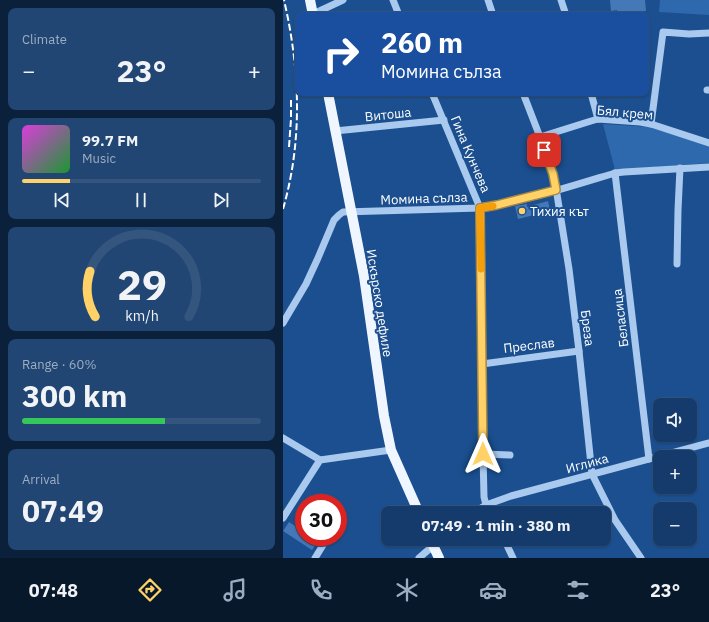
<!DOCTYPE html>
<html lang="en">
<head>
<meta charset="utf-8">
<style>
	:root { --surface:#143b6b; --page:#214673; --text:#f1f3f6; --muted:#9dadc1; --line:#33557e; --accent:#ffd166 }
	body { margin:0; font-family:"IBM Plex Sans",sans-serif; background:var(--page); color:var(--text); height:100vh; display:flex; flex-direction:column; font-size:15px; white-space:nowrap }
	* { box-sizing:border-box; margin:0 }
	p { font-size:13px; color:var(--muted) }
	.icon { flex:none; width:22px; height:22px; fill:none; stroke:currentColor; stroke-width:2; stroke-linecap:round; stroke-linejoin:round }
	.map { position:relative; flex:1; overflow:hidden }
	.details { display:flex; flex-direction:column; gap:8px; padding:8px; background:#0b203b; width:283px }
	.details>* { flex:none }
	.guide { position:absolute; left:12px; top:12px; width:354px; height:84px; border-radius:8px; box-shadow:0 1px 3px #0004,0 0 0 1px var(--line); background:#1a4fa0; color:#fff; overflow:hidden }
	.buttons { position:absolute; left:370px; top:398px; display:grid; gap:8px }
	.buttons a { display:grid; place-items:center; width:44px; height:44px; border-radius:8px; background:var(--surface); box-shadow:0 1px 3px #0004,0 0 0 1px var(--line); font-size:20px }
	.speed { position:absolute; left:12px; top:494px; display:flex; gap:8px; font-size:20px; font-weight:700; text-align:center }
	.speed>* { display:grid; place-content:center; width:52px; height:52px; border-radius:50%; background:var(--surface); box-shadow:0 1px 3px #0004,0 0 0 1px var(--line); line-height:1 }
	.speed .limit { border:6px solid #d22; background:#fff; color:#111 }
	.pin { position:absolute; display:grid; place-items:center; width:34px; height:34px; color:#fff; margin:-17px; border-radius:8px; box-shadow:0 2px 6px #0006 }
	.me { position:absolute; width:44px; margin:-22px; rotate:0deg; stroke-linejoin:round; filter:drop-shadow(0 0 3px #0008) }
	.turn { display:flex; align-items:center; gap:14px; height:84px; padding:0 20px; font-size:18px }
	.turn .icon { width:52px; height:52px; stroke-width:2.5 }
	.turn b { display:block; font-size:28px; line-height:34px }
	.big { font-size:30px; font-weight:700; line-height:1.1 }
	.details .tile { flex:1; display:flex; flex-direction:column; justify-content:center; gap:6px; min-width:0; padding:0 14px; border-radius:8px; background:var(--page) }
	.details .dial { align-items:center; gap:0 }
	.dial svg { height:104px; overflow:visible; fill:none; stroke:var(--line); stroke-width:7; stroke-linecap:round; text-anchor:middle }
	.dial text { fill:var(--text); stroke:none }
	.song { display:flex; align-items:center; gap:12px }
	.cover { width:48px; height:48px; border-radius:6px; background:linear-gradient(135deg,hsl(300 70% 55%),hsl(130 70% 35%)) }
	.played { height:4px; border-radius:2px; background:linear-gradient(90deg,var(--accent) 20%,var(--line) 20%) }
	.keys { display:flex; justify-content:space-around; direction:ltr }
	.heat { display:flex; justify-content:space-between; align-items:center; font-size:22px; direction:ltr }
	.charge { height:6px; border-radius:3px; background:linear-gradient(90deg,#34c759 60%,var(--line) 0) }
	.trip { position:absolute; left:98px; top:506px; width:230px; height:40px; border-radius:8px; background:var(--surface); box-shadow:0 1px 3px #0004,0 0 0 1px var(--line); font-weight:700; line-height:40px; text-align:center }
	.tab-bar { display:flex; height:64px; justify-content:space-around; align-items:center; background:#08182b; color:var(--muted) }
	.tab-bar .icon { width:28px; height:28px }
	.tab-bar .on { color:var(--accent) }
	.tab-bar b { font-size:18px; color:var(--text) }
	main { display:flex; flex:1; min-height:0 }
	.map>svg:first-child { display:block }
</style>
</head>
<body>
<main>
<section class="details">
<div class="tile"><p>Climate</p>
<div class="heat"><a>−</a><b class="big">23°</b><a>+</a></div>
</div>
<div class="tile">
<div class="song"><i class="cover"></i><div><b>99.7 FM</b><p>Music</p></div></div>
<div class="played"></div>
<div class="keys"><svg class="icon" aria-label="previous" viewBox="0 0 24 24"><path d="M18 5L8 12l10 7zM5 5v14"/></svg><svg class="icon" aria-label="pause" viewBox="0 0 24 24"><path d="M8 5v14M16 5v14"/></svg><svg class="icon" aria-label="next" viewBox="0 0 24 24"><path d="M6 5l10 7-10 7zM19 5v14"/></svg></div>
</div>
<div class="tile dial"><svg viewBox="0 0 100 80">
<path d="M14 69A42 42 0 1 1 86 69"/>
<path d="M14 69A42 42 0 0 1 10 34" stroke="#ffd166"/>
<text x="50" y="56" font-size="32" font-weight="700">29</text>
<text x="50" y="72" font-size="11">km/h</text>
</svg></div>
<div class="tile"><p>Range · 60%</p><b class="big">300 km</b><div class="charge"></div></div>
<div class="tile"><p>Arrival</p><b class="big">07:49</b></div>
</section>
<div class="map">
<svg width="426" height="558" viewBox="0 0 426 558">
	<rect width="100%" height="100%" fill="#1b4f8f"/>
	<g fill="#2e69ad">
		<path d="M377,0H426V15L376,12Z"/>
		<path d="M320,124L367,127L426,145V163L332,170Z"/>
	</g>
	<g fill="#4478b7">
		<path d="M327,0H362L363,11L352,12V15H335L334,10L328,11Z"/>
		<path d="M265,201L268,215L256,218L255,214L235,219L232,206L244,204V207Z"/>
		<path d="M6,522L21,532V537H30L35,541L29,550L0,531Z"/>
	</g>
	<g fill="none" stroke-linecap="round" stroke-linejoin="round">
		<g stroke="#a9c9ee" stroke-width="7">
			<path d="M110,0L116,15"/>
			<path d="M205,0L210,15"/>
			<path d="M278,0L283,15"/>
			<path d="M30,14L60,0"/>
			<path d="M424,90H426"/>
			<path d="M149,93L197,208L200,454L201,497L203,505L207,513"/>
			<path d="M240,93L257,137L272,182L286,269L296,351L309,474L332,520L358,558"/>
			<path d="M308,93L315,119"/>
			<path d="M368,124L380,32L406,34L426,33"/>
			<path d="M52,131L161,120"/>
			<path d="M257,137L308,121L315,119L357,122L368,124L426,143"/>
			<path d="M332,173L366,459"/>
			<path d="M394,264L395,210L397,168"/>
			<path d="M0,323L23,284L35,258L51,220L56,215L60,212L197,208C243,201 289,186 332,173L341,172L426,167"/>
			<path d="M199,364L296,351"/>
			<path d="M0,438L37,460"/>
			<path d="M200,454L227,455"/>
			<path d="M190,513L203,505L228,496L426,443"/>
			<path d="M0,518L37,460L108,450"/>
			<path d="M221,539L230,558"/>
			<path d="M32,558L45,537"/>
			<path d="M136,558L158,539"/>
		</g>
		<g stroke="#f0f6ff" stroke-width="10">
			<path d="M27,0L30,15"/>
			<path d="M45,93L81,276L101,416L108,450L136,513"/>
			<path d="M147,539L156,558"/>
		</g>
		<g stroke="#fff" stroke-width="2" stroke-dasharray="7 3" stroke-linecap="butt">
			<path d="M6,147L8,119V100"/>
			<path d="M0,209C20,140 17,69 1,0"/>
		</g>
	</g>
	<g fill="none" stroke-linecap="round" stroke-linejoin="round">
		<defs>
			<path id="route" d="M200,454L197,208L214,205L273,190L270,174L261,150"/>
		</defs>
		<use href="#route" stroke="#a68842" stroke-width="10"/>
		<use href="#route" stroke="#ffd166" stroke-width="7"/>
		<path stroke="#f59e0b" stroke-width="7" d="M198,269L197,208L210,206"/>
	</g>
	<circle fill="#ffd166" stroke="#1b4f8f" stroke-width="1.5" cx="239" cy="211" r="4"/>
	<g text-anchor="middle" stroke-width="4" stroke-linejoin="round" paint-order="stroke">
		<g font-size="13" fill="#fff" stroke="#1b4f8f">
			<text transform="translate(342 112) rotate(5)" y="5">Бял крем</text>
			<text transform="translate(105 114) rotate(-6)" y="5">Витоша</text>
			<text transform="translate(188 154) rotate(67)" y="5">Гина Кунчева</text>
			<text transform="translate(141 198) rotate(-2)" y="5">Момина сълза</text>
			<text transform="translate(97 303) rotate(81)" y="5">Искърско дефиле</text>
			<text transform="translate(337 318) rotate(-97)" y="5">Беласица</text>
			<text transform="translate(305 328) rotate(83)" y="5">Бреза</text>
			<text transform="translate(246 345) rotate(-7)" y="5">Преслав</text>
			<text transform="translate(304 463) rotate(-15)" y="5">Иглика</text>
		</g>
		<g font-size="13" fill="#fff" stroke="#1b4f8f" text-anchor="start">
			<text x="247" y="216">Тихия кът</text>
		</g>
	</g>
</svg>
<div class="buttons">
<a><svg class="icon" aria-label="sound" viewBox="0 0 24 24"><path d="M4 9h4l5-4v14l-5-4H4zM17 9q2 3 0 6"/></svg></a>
<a>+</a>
<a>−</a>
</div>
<div class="speed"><div class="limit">30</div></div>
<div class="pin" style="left:261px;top:150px;background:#d93025"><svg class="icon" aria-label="arrive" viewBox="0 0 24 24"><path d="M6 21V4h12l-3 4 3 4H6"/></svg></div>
<svg class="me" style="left:200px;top:454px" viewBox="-20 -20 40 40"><path d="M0-17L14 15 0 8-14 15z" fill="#ffd166" stroke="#fff" stroke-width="4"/></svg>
<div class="trip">07:49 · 1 min · 380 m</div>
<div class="guide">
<div class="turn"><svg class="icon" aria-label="right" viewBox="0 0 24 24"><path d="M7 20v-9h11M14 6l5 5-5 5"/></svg><div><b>260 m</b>Момина сълза</div></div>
</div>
</div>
</main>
<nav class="tab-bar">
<b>07:48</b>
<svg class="icon on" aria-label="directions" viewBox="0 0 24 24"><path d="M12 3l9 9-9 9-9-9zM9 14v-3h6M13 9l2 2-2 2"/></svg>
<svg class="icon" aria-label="music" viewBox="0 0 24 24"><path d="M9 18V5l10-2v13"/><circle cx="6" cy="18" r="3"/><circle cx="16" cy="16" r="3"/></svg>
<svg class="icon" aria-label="phone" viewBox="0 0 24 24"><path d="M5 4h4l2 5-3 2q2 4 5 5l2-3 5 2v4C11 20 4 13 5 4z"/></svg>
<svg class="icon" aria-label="climate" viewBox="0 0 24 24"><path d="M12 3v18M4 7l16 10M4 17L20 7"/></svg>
<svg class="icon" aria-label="car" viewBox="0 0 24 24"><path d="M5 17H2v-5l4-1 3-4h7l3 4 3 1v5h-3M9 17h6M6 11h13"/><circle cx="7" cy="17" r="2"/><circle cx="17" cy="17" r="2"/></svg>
<svg class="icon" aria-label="filters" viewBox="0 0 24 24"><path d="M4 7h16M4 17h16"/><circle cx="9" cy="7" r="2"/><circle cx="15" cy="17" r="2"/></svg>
<b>23°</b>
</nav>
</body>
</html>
